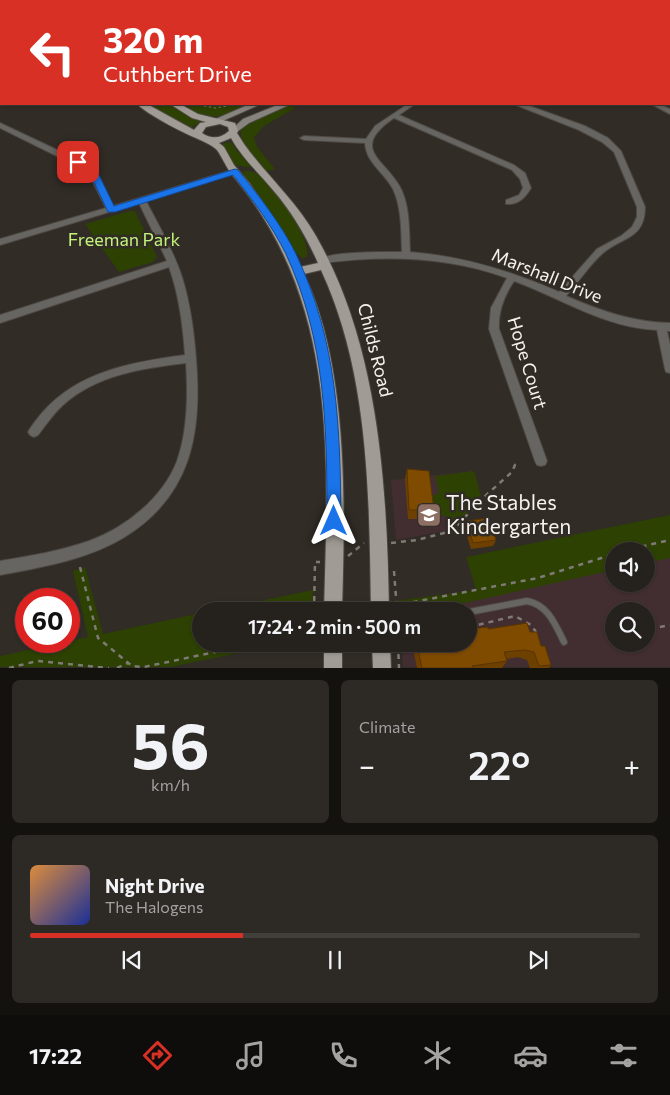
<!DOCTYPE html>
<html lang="en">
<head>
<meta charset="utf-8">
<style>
	:root { --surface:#25211c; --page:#2d2925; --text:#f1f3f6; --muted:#a3a3a3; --line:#423e3b; --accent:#d93025 }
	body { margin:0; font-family:Commissioner,sans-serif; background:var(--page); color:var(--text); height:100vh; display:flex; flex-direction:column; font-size:19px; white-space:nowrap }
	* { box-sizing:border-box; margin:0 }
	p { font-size:16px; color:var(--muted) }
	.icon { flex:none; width:28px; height:28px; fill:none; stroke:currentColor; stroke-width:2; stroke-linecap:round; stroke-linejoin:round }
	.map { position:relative; height:668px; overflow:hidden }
	.sheet { display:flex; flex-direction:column; gap:12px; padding:12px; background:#14120f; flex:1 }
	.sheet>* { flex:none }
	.hud { position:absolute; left:0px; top:0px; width:670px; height:105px; box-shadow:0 1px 4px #0004,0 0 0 1px var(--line); background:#d93025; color:#fff; overflow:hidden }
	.controls { position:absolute; left:605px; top:542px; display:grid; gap:10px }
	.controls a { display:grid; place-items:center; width:50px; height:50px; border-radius:50%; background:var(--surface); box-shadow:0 1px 4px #0004,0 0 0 1px var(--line); font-size:25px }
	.speed { position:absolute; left:15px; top:588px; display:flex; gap:10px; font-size:25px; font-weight:700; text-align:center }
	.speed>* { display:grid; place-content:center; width:65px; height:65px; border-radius:50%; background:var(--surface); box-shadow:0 1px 4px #0004,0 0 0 1px var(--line); line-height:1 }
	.speed .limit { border:8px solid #d22; background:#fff; color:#111 }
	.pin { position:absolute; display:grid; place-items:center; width:42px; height:42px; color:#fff; margin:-21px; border-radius:10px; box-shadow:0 2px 8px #0006 }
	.me { position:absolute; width:55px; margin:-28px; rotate:0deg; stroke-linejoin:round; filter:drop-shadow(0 0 4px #0008) }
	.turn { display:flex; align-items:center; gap:18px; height:105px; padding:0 20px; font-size:22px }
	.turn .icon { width:65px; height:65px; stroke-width:2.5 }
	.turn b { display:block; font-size:35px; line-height:42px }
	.big { font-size:38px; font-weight:600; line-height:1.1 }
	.sheet .tile { flex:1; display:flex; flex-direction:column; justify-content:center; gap:8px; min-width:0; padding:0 18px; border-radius:8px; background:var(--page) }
	.sheet .dial { align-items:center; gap:0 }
	.dial b { font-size:65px; line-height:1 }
	.song { display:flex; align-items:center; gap:15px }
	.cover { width:60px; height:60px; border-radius:8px; background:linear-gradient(135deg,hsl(30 70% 55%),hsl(230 70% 35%)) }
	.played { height:5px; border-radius:2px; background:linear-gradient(90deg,var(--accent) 35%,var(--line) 35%) }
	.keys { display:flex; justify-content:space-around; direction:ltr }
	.heat { display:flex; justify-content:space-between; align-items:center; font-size:28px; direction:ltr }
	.sheet .tiles { flex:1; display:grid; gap:12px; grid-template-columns:1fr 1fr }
	.tile:last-child { grid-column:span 2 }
	.trip { position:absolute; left:192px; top:602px; width:285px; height:50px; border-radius:25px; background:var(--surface); box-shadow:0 1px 4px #0004,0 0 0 1px var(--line); font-weight:600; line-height:50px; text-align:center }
	.tab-bar { display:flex; height:80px; justify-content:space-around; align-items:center; background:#0f0d0b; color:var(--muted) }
	.tab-bar .icon { width:35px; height:35px }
	.tab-bar .on { color:var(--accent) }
	.tab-bar b { font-size:22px; color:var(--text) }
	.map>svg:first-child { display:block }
</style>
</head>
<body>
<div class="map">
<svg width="670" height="668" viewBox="0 0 670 668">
	<rect width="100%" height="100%" fill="#312c26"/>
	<g fill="#422e31" fill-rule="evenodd">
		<path d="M474,471L481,496L452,530L396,540L391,480Z"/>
		<path d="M670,557V667H403L402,644H469V611H422L614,570V584H646V562ZM614,611H646V644H614Z"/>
	</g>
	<g fill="#2c4102">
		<path d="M147,104H169L201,121L191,128Z"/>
		<path d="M190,104H250C225,115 213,123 188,109Z"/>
		<path d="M289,105L295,108L264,126L254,137L257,147L275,169L267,171C256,160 238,146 241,128L249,123Z"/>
		<path d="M231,142L238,152L254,168L235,165L221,144Z"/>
		<path d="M245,171C250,171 256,172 260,175C273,184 313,242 307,257L302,258L295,252L276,220L243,173Z"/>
		<path d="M130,211H135L157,257L153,262L119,272L85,224Z"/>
		<path d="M474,471L481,496L452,530L449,517L435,514L432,511V496L439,493L435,476Z"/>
		<path d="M670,515V558L646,563V551H614V570L428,611H387V602L476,590L466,557Z"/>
		<path d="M85,567L103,634L201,613V644H281L171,667H0V656L88,637L73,571Z"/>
		<path d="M313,590L312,611H211Z"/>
	</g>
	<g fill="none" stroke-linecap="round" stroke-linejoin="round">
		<defs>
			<path id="service" d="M469,612L527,601C548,605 555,624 564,642"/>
			<g id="minor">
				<path d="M13,0H22L23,1H15Z"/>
				<path d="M138,0H144L145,1H139Z"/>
				<path d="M220,0H227L228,1H221Z"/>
				<path d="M308,0H316L317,1H310Z"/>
				<path d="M662,0H669L670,1L669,2Z"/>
				<rect x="669" y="30" width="1" height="4"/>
				<rect x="669" y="70" width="1" height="4"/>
				<path d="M408,104H415L399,115L514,165L525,173L531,188C525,198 518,205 506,204V200L519,195L523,188L520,179L512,170L394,118C347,150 388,160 402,191C410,210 409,232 410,252C462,256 511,271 559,292L597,249L621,236L632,227L637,217V207L614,152L602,142L579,130L516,105L515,104H524L585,126L608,138L621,151L645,207C645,239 622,237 603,253C590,264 578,283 566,296C601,311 632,322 670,323V331H667L670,345V373L666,372L665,369L657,330C605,328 561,298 514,281C504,296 498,311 499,329L547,461L545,465L541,466L537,465L535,461L489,329L491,308L507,278C447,256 385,255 323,263L319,260C328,251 386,252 402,252C401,231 402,208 393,189C384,172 366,163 365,143L304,140L300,138L304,136L366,139L375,126Z"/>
				<path d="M651,104H659L670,109V114Z"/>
				<path d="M0,123L89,165L99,177L113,206L232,170H238L239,172L146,201C159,226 173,250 182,277C190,303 194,331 196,359C202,433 192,496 123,538C86,560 42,567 0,575V561C30,556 60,551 89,541C125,528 163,498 177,461C188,430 188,394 186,363C143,368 96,375 63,405C53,414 46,425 38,435L34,437L30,435L28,432C32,425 37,419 42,413C78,371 133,362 185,355C183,325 179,295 169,267L0,323V315L167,261L139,203L0,245V239L106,208L91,178L83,169L0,128Z"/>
			</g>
			<path id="tertiary" d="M416,0H426V1H417Z"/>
			<g id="secondary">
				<path d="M250,104H261L218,123L211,121Z"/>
				<path d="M280,104H291L249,123L234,134L230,131L243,119Z"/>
			</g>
			<g id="primary">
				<rect x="0" y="39" width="1" height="5"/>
				<rect x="0" y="52" width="1" height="4"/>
				<path d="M137,104H147L194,130L200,123L206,122L192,118L170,104H180L198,114L235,123L238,131L237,133L244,144C267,176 296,201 316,236C379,346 387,486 389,611H371C369,498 370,375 321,270L304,274C349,368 345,508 342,611H324C328,457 339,303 234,177C227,170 221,154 216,149C210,144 202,141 196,138C181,132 147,114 137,104ZM220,124L228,127L229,131C221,138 212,140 202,133L206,127ZM231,138C242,158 259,173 273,190C292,212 306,236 318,263L300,267L283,232L250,184L234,165L224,147L219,143Z"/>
				<rect x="324" y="644" width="18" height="24"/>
				<path d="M372,644H390L391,668H373Z"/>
			</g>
		</defs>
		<use href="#service" stroke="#4d4842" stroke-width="8"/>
		<use href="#minor" stroke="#4d4842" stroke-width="2"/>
		<use href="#tertiary" stroke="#4d4842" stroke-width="2"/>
		<use href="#secondary" stroke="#4d4842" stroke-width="2"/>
		<use href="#primary" stroke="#4d4842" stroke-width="2"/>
		<g stroke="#7f7a75" stroke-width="1" stroke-dasharray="2.5 2.5" stroke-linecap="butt">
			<path d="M464,1L469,0"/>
			<path d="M580,1L600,0"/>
			<path d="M194,104L215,108L233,105"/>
		</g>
		<g stroke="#7f7a75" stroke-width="2.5" stroke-dasharray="5 5" stroke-linecap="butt">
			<path d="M391,543L417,540L452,531L484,497L512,472L515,465L520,463"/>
			<path d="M622,551L670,540"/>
			<path d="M348,556L364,543"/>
			<path d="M80,567L98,638L132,666L144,667L253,644"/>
			<path d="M394,571L397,611"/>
			<path d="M393,606L538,578L614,554"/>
			<path d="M314,611L315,562H320"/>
			<path d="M469,627L515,616L531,625L536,632"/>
			<path d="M660,627L670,625"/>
			<path d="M398,644L399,668"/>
			<path d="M9,668L37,661L109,668"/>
			<path d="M117,668L128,663"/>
		</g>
		<use href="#service" stroke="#676561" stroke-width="6"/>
		<use href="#minor" fill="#676561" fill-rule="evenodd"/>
		<use href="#tertiary" fill="#676561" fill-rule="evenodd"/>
		<use href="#secondary" fill="#87847e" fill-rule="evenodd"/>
		<use href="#primary" fill="#a09c95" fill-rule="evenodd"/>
	</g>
	<g fill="#6d4000">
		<path d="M407,469L434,510L431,519H408L405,479Z"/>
		<path d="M467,521L496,540L493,546L471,549L464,527Z"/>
		<path d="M488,629L530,632L541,646L551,665L549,668H530L527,660L518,657L506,659L507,661L502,668H417L414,653L417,645L469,644Z"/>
	</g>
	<g fill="#7f4b00" stroke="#593400">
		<path d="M407,469L429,471L434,510H409Z"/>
		<path d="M489,518L496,540L473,543L467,521Z"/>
		<path d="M527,623L530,632H537L541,646H545L551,665L539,666L534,652L525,650L504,652L507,661L472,666L473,668H422L417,645L433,644H469V629L488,627V629Z"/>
	</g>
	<path fill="#1a73e8" stroke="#114b97" d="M78,159L99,175L114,206L235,169L238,170C259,196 281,224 296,254C338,343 340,426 341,521L339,526L334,528L329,526L327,521C327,428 326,341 286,254C272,226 253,200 233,175L115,212H108L92,178L74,162Z"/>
	<defs>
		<symbol id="school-square" viewBox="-11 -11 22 22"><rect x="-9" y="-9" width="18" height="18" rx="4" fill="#8d6e63" stroke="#312c26"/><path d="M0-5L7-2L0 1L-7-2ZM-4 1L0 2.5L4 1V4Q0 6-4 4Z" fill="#fff"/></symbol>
	</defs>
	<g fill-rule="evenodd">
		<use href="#school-square" x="415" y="501" width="28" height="28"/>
	</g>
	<g text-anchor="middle" stroke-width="5" stroke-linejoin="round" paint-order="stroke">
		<g font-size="18" fill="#c3f37a" stroke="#312c26">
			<text x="124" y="246">Freeman Park</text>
		</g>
		<g font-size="18" fill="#f6f2ee" stroke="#312c26">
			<text transform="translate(547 276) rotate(22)" y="6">Marshall Drive</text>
			<text transform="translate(375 350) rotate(76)" y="6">Childs Road</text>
			<text transform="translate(527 363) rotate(73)" y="6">Hope Court</text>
		</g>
		<g font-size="21" fill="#f6f2ee" stroke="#312c26" text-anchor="start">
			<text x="446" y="510">The Stables<tspan x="446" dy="24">Kindergarten</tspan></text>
		</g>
	</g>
</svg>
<div class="controls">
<a><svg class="icon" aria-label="sound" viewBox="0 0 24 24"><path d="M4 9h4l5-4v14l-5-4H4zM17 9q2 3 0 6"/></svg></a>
<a><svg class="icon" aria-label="search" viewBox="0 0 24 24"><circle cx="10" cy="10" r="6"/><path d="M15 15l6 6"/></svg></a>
</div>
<div class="speed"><div class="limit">60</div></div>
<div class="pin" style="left:78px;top:162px;background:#d93025"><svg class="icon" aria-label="arrive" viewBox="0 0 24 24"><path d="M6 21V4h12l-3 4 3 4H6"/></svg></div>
<svg class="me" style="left:334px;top:521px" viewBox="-20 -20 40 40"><path d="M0-17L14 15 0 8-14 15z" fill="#1a73e8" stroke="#fff" stroke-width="4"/></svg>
<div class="trip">17:24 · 2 min · 500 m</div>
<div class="hud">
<div class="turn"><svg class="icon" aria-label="left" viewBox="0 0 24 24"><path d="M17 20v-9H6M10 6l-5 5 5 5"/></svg><div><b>320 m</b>Cuthbert Drive</div></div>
</div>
</div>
<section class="sheet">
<div class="tiles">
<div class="tile dial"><b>56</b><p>km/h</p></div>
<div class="tile"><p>Climate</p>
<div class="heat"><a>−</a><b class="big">22°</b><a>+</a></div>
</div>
<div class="tile">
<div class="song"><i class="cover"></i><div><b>Night Drive</b><p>The Halogens</p></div></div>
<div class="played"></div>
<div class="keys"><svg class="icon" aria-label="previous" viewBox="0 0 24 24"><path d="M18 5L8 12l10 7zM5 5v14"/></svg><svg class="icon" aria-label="pause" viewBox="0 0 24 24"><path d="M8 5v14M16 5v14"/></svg><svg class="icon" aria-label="next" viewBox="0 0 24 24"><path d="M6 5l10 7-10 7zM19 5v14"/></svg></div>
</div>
</div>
</section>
<nav class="tab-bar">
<b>17:22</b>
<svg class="icon on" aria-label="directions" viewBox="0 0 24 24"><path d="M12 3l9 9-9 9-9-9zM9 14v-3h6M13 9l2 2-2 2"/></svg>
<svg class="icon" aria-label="music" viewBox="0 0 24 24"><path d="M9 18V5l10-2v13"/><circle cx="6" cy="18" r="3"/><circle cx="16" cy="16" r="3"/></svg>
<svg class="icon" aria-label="phone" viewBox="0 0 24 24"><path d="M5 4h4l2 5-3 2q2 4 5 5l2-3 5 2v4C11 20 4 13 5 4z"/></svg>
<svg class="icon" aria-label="climate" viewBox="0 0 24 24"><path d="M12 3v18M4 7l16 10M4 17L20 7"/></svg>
<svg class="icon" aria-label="car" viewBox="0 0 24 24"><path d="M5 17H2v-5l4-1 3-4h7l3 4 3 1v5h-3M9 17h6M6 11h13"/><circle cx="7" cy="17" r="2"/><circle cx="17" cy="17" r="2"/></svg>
<svg class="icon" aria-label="filters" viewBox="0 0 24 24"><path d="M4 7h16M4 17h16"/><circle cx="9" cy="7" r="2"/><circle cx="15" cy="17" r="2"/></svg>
</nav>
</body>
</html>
